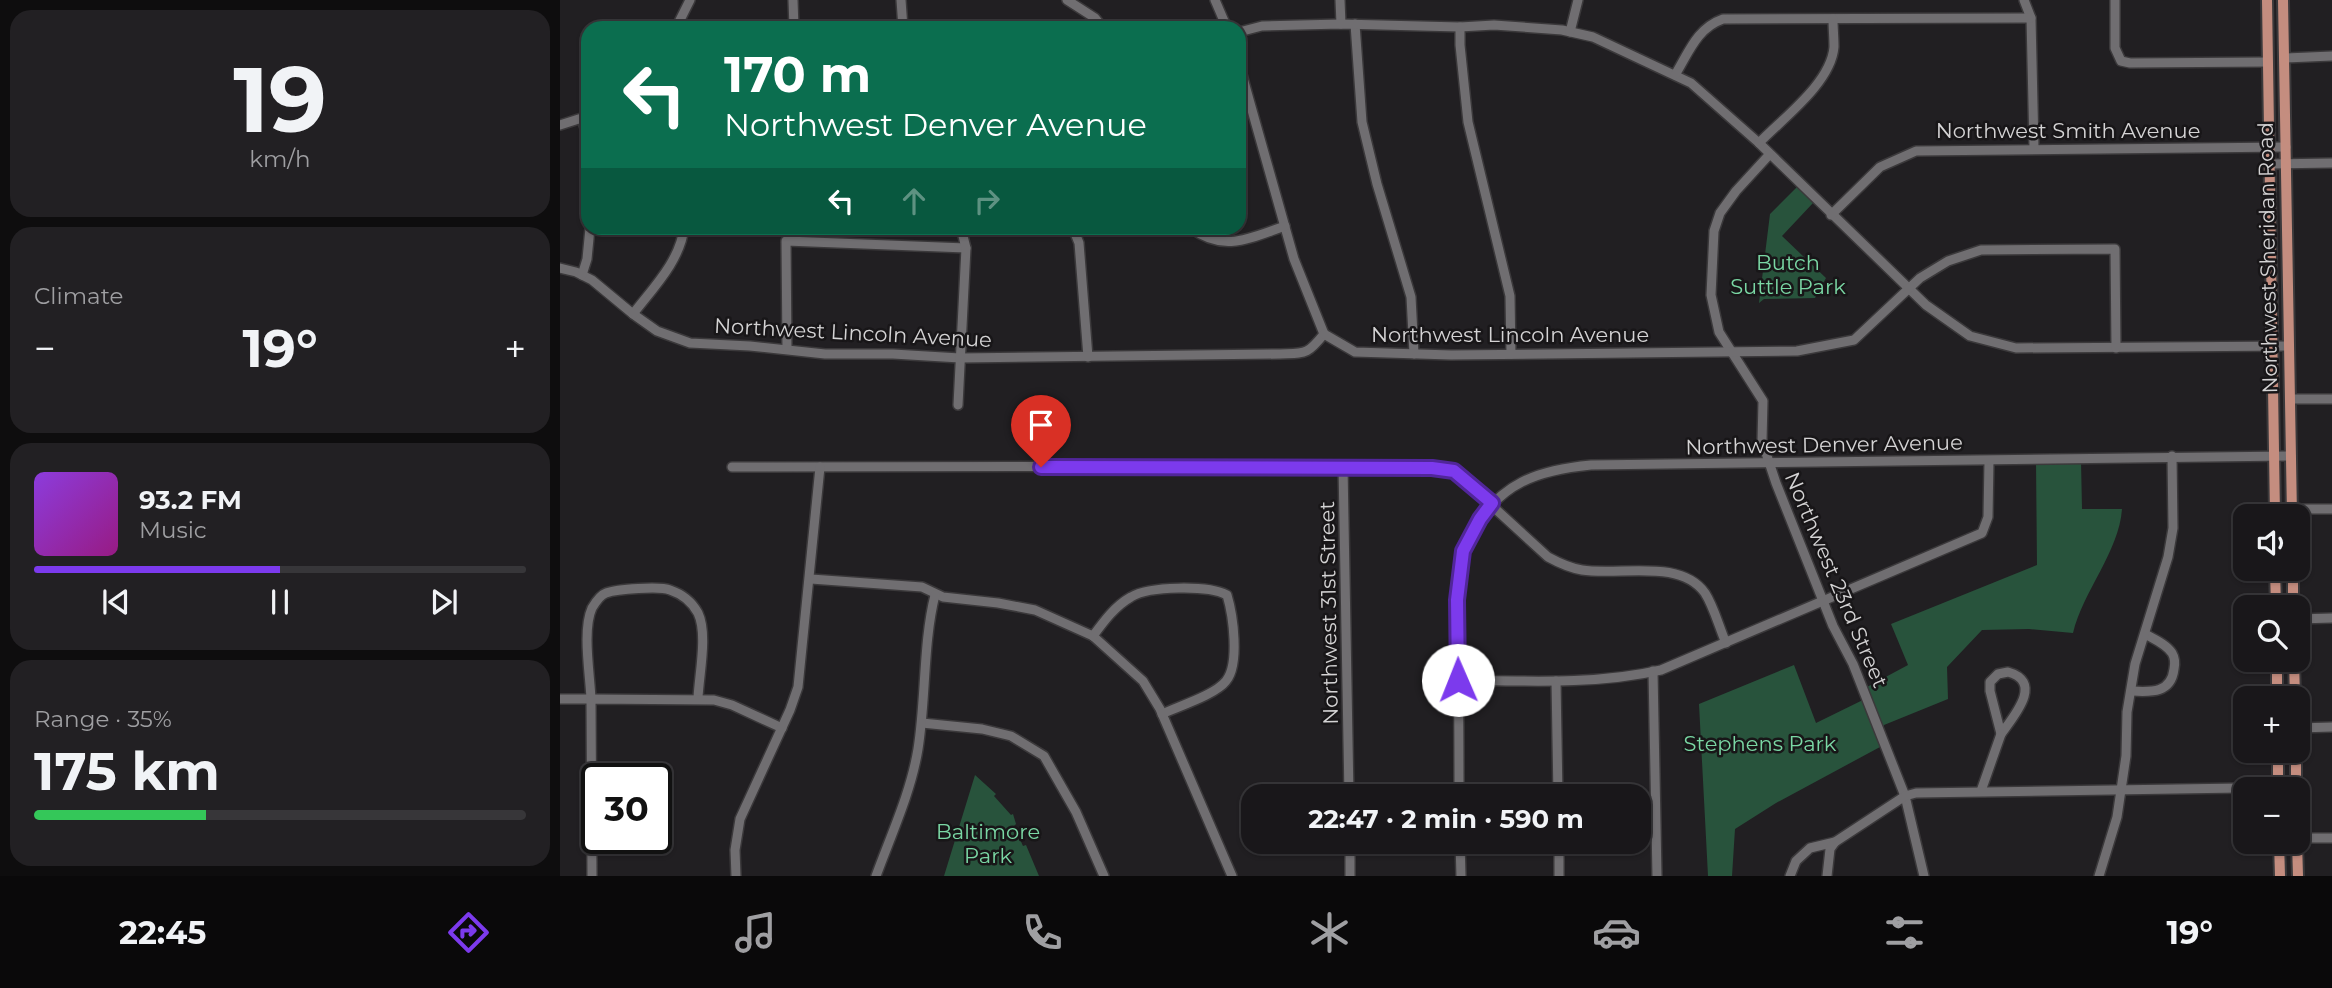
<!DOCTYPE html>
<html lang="en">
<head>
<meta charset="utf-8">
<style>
	:root { --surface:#19171a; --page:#222023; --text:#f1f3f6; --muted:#9f9fa2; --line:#373639; --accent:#7c3aed }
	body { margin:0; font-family:Montserrat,sans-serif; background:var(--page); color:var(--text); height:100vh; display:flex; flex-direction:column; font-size:26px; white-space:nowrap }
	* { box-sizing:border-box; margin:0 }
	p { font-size:23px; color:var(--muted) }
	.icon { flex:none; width:38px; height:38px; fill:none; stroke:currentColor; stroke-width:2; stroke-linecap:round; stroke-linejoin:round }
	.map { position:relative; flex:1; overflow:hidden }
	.sheet { display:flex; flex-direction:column; gap:10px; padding:10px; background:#0e0d0e; width:560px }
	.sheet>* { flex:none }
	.guide { position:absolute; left:21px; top:21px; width:665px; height:214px; border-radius:21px; box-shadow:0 2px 5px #0004,0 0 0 2px var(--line); background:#0b6e4f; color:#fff; overflow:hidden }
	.controls { position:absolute; left:1673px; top:504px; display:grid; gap:14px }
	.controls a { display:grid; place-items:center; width:77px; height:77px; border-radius:14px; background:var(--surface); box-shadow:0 2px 5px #0004,0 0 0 2px var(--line); font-size:35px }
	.speed { position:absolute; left:21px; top:763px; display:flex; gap:14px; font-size:35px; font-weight:700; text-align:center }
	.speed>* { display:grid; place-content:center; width:91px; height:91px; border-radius:50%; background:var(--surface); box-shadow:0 2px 5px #0004,0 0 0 2px var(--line); line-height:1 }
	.speed .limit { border:4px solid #111; border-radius:10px; background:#fff; color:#111 }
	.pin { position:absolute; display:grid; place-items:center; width:60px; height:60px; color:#fff; margin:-72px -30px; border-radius:50% 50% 50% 0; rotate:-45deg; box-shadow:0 0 7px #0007 }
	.pin .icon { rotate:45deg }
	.me { position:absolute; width:77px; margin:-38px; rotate:359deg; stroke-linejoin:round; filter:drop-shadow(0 0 5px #0008) }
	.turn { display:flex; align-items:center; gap:24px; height:147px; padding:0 28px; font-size:32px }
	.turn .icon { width:91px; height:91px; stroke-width:2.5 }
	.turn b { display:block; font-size:49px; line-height:60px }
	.lanes { display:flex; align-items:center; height:66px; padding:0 28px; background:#0003; justify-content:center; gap:35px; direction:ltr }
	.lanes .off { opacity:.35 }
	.big { font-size:52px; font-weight:700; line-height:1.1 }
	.sheet .card { flex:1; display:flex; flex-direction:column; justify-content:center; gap:10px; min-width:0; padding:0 24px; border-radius:21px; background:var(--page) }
	.sheet .dial { align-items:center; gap:0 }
	.dial b { font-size:91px; line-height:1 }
	.song { display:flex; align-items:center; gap:21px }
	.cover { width:84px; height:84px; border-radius:10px; background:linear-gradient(135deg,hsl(270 70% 55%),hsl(310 70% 35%)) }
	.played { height:7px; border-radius:4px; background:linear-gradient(90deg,var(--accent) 50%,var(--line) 50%) }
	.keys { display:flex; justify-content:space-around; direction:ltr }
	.heat { display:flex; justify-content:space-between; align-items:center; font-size:38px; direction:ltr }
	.charge { height:10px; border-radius:5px; background:linear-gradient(90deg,#34c759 35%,var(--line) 0) }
	.trip { position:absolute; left:681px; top:784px; width:410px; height:70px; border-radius:21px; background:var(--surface); box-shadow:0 2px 5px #0004,0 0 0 2px var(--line); font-weight:700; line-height:70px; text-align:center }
	.tabs { display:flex; height:112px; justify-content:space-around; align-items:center; background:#0a090a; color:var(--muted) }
	.tabs .icon { width:49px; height:49px }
	.tabs .current { color:var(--accent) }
	.tabs b { font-size:32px; color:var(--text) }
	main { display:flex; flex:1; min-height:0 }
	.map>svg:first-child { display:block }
</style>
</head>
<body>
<main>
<section class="sheet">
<div class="card dial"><b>19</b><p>km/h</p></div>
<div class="card"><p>Climate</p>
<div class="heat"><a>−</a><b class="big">19°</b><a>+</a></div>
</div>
<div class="card">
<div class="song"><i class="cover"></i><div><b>93.2 FM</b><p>Music</p></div></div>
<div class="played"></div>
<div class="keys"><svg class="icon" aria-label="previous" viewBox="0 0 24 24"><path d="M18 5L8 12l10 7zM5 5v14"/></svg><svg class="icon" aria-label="pause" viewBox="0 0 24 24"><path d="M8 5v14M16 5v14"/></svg><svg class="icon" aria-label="next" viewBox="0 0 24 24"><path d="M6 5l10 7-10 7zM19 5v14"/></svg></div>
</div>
<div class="card"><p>Range · 35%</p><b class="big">175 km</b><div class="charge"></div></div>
</section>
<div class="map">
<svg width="1772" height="876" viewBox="0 0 1772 876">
	<rect width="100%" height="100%" fill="#211f22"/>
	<g fill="#28533c">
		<path d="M1237,187L1253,203L1222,236L1266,278L1255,298L1204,299L1199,303L1210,214Z"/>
		<path d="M1521,461L1522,509H1562C1559,552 1523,591 1513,633L1469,629L1422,630L1387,667L1388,699L1324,725L1320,747L1216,803L1175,829L1172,876H1148L1139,704L1234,665L1256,723L1311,696L1307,687L1348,665L1331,624L1477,565L1476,462Z"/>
		<path d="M415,775L436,794L434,796L451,815L453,814L456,824L454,826L463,846L466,845L479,876H384Z"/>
	</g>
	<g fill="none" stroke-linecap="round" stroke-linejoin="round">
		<path stroke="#000127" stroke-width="2.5" d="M215,228L224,238"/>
		<defs>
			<g id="minor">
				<path d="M233,0L234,28"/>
				<path d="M341,0L343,28"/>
				<path d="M507,0L535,18L543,28"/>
				<path d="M655,0L667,28"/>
				<path d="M780,0L781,24"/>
				<path d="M1464,0L1471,18L1474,148"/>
				<path d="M1555,0V48L1561,61L1570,63L1708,62"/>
				<path d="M795,24L802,122L817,184L851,297L854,354"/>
				<path d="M900,27V45L908,122L950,296L951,354"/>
				<path d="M116,28L130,0"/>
				<path d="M679,32L702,26L781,24L900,27L934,25L1002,30L1033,37L1131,83L1199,143L1366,305L1410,336L1456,348L1729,346"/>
				<path d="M1010,32L1018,0"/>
				<path d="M1724,58L1772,56"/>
				<path d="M679,64L734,259L764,334"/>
				<path d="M1115,75C1129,52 1137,28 1163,19L1471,18"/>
				<path d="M22,119L26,131L28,172"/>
				<path d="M0,125L28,116"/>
				<path d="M1199,143C1223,118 1271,83 1274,47C1274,38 1273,28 1273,19"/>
				<path d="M1209,155L1176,191L1160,213L1154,231L1151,295L1159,332L1203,401L1202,441L1216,483L1273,626L1293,664L1345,796L1364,876"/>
				<path d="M1709,164L1772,163"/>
				<path d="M1271,215L1320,167L1356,151L1726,147"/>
				<path d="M513,228L519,243L528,357"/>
				<path d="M631,228C664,253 690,238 725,226"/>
				<path d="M0,268L16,272L32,280L73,314L97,331L130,343L190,346L265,354H333L400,358L720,354C746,353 747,355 764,334"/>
				<path d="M22,275L27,259L30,228"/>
				<path d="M73,314C93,288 120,261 124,228"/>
				<path d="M764,334L795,352L891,355L1237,351L1294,340L1360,278L1388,261L1421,250L1555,249L1556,348"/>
				<path d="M227,349L226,241L406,248"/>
				<path d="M1730,399H1772"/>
				<path d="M398,405L406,248L401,228"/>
				<path d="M783,466L789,796"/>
				<path d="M172,467L783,466L872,468L894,471L988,557C999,563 1010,568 1022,570C1060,576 1120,558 1145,593C1154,607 1159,627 1166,643"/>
				<path d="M1732,509H1772"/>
				<path d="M251,579L362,587L383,597L438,603L475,610L533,636L583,681L600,709L672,876"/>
				<path d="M1738,619L1772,618"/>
				<path d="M533,636C544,621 555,606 571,597C589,586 648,585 667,595C673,615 680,664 666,681C655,695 619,706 602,714"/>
				<path d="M1093,671L1097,876"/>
				<path d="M1448,672C1484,682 1454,716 1441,734L1430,691V682L1438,674Z"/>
				<path d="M898,680C966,681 1035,685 1101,670L1422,533L1428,517L1429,461"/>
				<path d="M996,681L998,796"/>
				<path d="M1571,691C1590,692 1611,694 1614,669C1615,664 1615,658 1612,653C1606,644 1594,639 1585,634"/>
				<path d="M0,699H31C30,674 22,630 32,608C35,603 40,595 46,593C57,589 100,586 110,590C122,594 132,602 138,613C148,634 139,675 138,698"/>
				<path d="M362,723L422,729L451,736L484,756L516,812L544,876"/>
				<path d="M1738,728L1772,727"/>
				<path d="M1421,791L1441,734"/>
				<path d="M899,796C899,752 899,707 898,663C897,629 893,583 903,551C905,545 910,538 913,532C939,483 978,470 1031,465L1731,456"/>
				<path d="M1738,838H1772"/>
				<path d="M790,842V876"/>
				<path d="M900,842L901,876"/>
				<path d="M999,842V876"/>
				<path d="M32,876L31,699L154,700L172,705L222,728"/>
				<path d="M176,876L175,850L180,819L230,710L238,687L260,467"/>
				<path d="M316,876C331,835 351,792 358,749C366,699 363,642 375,595"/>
				<path d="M1230,876L1236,861L1250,848L1275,842L1345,796L1356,793L1736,787"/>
				<path d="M1267,876L1270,849L1275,842"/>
				<path d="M1539,876L1557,817L1566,756L1567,712L1575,664L1608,557L1613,528L1612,456"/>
			</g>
			<g id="major">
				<path d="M1707,0L1715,516"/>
				<path d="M1723,0L1732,516"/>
				<path d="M1715,569L1716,607"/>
				<path d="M1733,569V607"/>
				<path d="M1717,660V698"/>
				<path d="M1734,660L1735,698"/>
				<path d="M1718,751V789"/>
				<path d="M1736,751V789"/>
				<path d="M1719,842L1720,876"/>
				<path d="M1737,842L1738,876"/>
			</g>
		</defs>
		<use href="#minor" stroke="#3b393b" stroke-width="12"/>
		<use href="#major" stroke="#3b393b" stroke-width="14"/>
		<use href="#minor" stroke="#706e71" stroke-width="9"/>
		<use href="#major" stroke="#c48d7f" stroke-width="10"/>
	</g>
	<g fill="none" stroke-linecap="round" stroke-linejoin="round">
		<defs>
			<path id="route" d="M481,467L872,468L894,471L932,503L920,519L903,551L897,600L898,680"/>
		</defs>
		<use href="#route" stroke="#51269a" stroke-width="18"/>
		<use href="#route" stroke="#7c3aed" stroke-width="12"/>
	</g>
	<g text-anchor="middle" stroke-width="5" stroke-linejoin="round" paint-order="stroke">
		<g font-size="21" fill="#d4d3d4" stroke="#181618">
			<text x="1508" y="138">Northwest Smith Avenue</text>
			<text transform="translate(1708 258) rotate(-91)" y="7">Northwest Sheridan Road</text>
			<text transform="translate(293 333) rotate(3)" y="7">Northwest Lincoln Avenue</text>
			<text x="950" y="342">Northwest Lincoln Avenue</text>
			<text transform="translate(1264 445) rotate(-1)" y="7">Northwest Denver Avenue</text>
			<text transform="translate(1276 580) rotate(67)" y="7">Northwest 23rd Street</text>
			<text transform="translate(769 613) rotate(-91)" y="7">Northwest 31st Street</text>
		</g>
		<g font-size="21" fill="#7ad7a4" stroke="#181618">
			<text x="1228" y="270">Butch<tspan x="1228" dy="24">Suttle Park</tspan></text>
			<text x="1200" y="751">Stephens Park</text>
			<text x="428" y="839">Baltimore<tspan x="428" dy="24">Park</tspan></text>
		</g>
	</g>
</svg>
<div class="controls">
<a><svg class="icon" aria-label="sound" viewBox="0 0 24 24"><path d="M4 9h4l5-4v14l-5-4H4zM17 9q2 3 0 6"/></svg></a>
<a><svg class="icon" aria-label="search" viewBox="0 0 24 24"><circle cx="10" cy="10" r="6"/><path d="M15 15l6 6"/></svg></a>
<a>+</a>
<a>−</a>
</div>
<div class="speed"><div class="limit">30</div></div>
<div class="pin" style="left:481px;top:467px;background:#d93025"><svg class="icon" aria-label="arrive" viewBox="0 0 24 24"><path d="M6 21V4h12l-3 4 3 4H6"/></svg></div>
<svg class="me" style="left:898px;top:680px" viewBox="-20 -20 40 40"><circle r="19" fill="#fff"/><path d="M0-13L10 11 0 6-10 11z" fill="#7c3aed"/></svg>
<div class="trip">22:47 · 2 min · 590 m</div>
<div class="guide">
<div class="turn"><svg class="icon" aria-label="left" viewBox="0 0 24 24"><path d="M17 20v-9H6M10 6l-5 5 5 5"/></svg><div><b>170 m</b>Northwest Denver Avenue</div></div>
<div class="lanes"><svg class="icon" aria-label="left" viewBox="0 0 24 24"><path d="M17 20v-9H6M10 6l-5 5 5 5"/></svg><svg class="icon off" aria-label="ahead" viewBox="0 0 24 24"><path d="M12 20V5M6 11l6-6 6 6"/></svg><svg class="icon off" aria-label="right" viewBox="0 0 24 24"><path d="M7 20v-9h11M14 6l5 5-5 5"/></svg></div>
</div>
</div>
</main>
<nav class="tabs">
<b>22:45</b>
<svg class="icon current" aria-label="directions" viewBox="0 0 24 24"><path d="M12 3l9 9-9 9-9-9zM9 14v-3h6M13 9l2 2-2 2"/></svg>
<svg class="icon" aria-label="music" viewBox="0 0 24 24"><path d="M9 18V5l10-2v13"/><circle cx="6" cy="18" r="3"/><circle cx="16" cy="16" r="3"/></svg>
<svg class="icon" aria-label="phone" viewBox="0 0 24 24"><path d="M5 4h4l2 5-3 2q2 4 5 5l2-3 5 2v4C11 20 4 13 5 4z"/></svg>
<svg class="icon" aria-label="climate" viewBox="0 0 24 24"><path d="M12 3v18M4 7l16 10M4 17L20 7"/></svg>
<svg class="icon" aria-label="car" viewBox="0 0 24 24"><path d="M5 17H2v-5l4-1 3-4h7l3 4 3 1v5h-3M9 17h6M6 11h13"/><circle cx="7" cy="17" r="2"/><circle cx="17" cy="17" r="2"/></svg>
<svg class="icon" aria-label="filters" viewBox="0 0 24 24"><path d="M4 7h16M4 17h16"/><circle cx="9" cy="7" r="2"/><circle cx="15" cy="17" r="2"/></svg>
<b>19°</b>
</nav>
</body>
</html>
